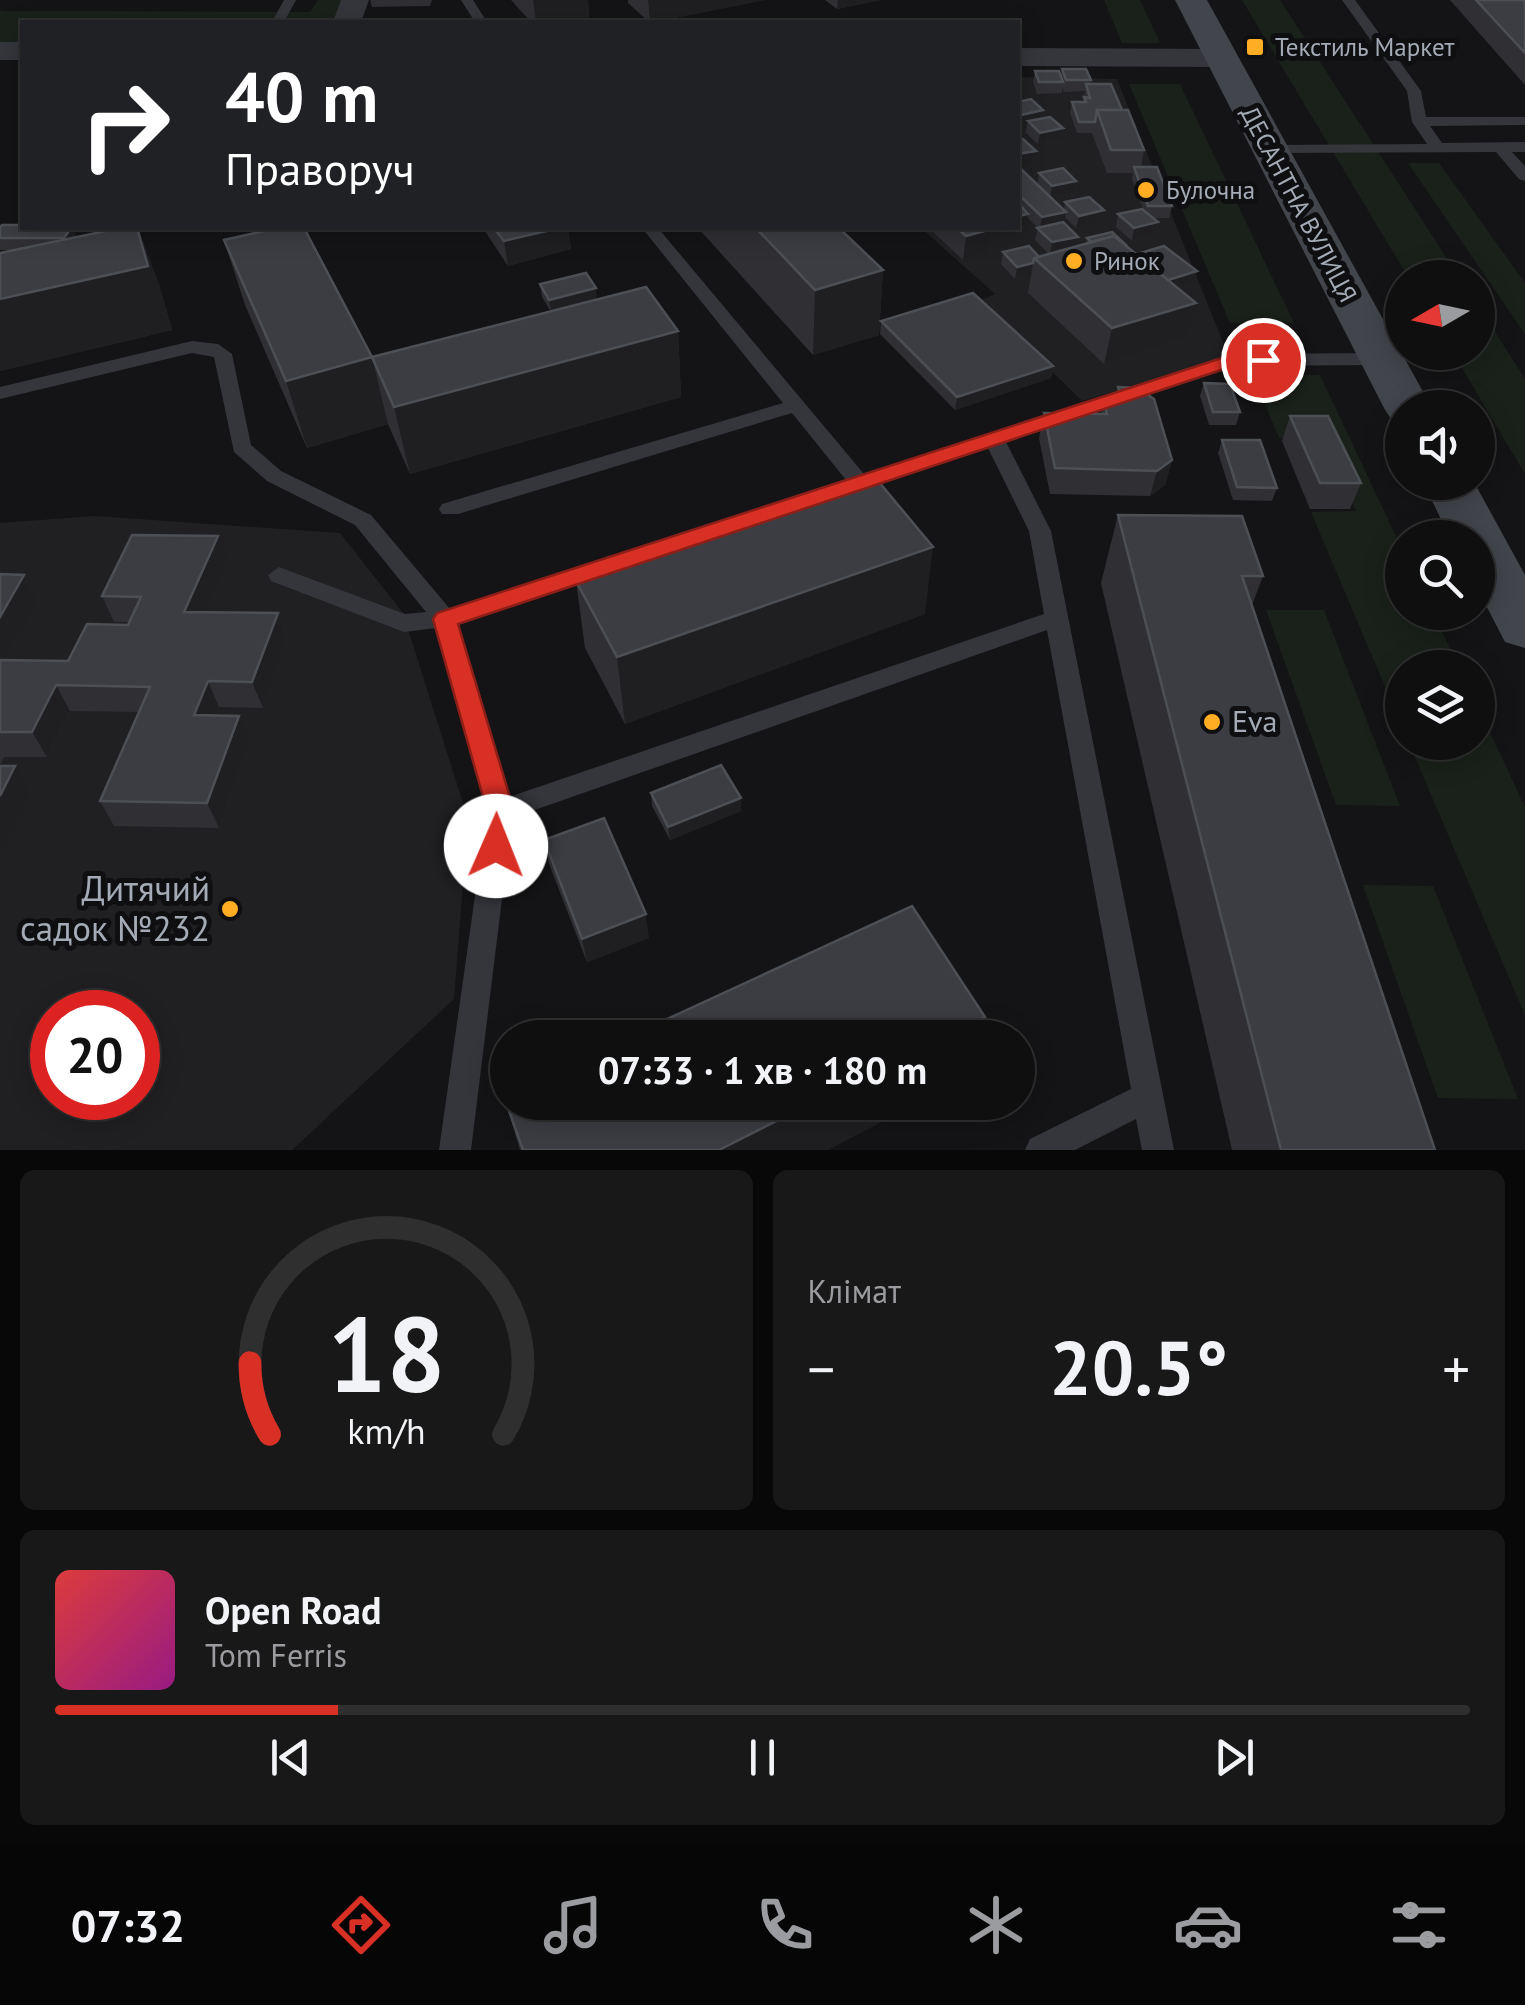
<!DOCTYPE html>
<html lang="uk">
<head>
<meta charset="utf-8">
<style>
	:root { --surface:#0f0f10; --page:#181819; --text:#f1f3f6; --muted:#9b9c9f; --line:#2f2f30; --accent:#d93025 }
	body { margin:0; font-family:"PT Sans",sans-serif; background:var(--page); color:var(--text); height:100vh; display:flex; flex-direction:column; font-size:38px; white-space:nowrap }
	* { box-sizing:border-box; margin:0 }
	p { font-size:32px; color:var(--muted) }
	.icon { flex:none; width:55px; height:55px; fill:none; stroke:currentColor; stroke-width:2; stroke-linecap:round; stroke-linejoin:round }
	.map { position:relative; height:1150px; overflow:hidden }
	.details { display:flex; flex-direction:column; gap:20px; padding:20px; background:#080809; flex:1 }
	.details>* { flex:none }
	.banner { position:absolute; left:20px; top:20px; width:1000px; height:210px; border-radius:0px; box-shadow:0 5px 25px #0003,0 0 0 2px var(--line); background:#202124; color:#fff; overflow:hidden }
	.needle { width:65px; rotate:261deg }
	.tools { position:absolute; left:1385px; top:260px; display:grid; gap:20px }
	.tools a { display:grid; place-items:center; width:110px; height:110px; border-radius:50%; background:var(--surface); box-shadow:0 5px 25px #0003,0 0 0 2px var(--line); font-size:50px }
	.speed { position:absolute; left:30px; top:990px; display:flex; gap:20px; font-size:50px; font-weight:700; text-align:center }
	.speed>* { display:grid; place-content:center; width:130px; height:130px; border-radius:50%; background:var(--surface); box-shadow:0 5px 25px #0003,0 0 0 2px var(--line); line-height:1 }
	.speed .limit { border:15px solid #d22; background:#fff; color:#111 }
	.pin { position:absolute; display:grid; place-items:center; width:85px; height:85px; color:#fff; margin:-42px; border:5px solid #fff; border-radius:50%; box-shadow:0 2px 10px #0007 }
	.me { position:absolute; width:110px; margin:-55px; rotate:1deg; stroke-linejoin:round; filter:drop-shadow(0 0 8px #0008) }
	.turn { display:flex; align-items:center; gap:35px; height:210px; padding:0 40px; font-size:45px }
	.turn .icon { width:130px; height:130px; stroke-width:2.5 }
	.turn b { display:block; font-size:70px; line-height:85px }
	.big { font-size:75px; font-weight:600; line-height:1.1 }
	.details .widget { flex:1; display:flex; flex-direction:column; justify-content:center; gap:15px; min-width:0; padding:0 35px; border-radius:15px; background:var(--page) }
	.details .dial { align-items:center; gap:0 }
	.dial svg { height:260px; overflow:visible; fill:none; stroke:var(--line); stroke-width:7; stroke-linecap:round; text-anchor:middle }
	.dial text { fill:var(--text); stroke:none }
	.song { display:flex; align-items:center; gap:30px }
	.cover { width:120px; height:120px; border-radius:15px; background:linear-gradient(135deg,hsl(0 70% 55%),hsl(310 70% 35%)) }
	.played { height:10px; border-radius:5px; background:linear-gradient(90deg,var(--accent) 20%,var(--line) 20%) }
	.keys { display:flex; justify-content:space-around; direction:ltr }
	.heat { display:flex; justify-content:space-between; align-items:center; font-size:55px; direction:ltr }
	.details .tiles { flex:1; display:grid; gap:20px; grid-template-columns:1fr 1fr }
	.widget:last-child { grid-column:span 2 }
	.trip { position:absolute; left:490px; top:1020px; width:545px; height:100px; border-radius:50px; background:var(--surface); box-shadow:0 5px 25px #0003,0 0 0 2px var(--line); font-weight:600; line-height:100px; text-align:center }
	.tabs { display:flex; height:160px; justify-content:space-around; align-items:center; background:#060606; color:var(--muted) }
	.tabs .icon { width:70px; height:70px }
	.tabs .active { color:var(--accent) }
	.tabs b { font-size:45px; color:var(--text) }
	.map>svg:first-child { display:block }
</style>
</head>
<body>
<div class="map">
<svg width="1525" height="1150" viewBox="0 0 1525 1150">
	<rect width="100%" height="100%" fill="#141416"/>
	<g fill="#202023" fill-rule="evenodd">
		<path d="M1018,77L1117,79L1229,357L1082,401L980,301L995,294L921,228H1018Z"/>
		<path d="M95,516L340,533L403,613L468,819L454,999L292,1150H0V523ZM52,1012H138V1098H52Z"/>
	</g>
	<g fill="#1a211a">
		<path d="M318,0H355L347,22H22V51H0V11L310,12Z"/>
		<path d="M1104,0H1140L1160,43H1122Z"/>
		<path d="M1242,0H1280L1459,277H1408Z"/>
		<path d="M1129,84H1180L1294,323H1230Z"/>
		<path d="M1408,163H1439L1525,283V334Z"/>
		<path d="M1478,305L1525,379V474L1453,353L1478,352Z"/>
		<path d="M1253,375H1320L1402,549V612L1433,613L1459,667L1402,668V727L1311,512L1356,511L1323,438H1279Z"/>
		<path d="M1266,610H1324L1400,806L1336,805Z"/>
		<path d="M1478,707L1525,807V1015L1409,743L1478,742Z"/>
		<path d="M1363,885L1433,886L1518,1099L1438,1098Z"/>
	</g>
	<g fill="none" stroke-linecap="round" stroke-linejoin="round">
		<g fill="#34363b" fill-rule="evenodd">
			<path d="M284,0H296L284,22H272Z"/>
			<path d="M461,0H473L487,22H475Z"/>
			<path d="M1342,0H1355L1421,91L1426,117H1525V125L1430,126L1442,143L1525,142V152H1512L1525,166V181L1519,179L1496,152L1266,153V147L1271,145L1427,144L1412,122L1407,91Z"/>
			<path d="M642,228H658L864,474L1235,354L1382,353L1391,359L1382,365L1237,366L1006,442L1051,531L1174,1150H1142L1136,1119L1075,1150H1025L1030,1139L1131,1089L1047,630L512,818L471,1150H439L487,811L436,628L404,632L271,581L268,575L279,567L405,614L426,612L355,525L267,481L234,452L214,357L192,353L0,399V387L192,341L218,344L232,354L251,445L281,471L371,515L450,609L846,480L792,413L458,514H442L439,509L442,504L783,403ZM988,448L1029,531L1044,614L509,797L458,623Z"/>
		</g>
		<g fill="#34363b" fill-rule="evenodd">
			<path d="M341,0H369L361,22H333Z"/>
			<rect x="0" y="42" width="22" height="18"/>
			<path d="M1018,48L1221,49L1231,52L1236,58L1231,64L1221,67L1018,66Z"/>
		</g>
		<g fill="#42454b" fill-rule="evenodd">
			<path d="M1175,0H1207L1432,408H1402V422L1391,419L1384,408Z"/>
			<path d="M1423,482H1474L1525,575V648L1505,642L1478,590V538H1450Z"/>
		</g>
	</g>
	<g fill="#303034">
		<path d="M370,0H432L430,6L372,7Z"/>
		<path d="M511,0H588L589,18L567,22H531Z"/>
		<path d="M628,0H764L654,22H649L628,3Z"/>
		<path d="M825,0H881L837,9Z"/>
		<path d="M1450,0H1525V85Z"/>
		<path d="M1062,69L1091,80L1090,84L1122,110L1144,150L1141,167L1172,206L1169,218H1153L1158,222L1156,235L1132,241L1116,227L1118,214L1143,209L1132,179L1133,173H1107L1092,133H1077L1070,113L1072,102H1083L1085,91L1064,92L1062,87V93L1037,94L1033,82L1035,71L1061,75Z"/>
		<path d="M1018,102L1042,118L1061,140L1038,144L1026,133L1027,125L1019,126L1018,125Z"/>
		<path d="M1018,170L1037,184L1039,173L1076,181L1074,193L1051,198L1064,209L1065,202L1101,223L1076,228L1065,217L1064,224L1076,247L1086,244L1087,238L1137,254L1197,271L1193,284L1178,288L1186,338L1104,364L1028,293L1031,276L1015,279L1001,264L1003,252L1039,257L1049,254L1035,240L1038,228L1027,217L1026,226L1001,231L998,228H1018Z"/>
		<path d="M0,228L77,237L138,228L160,288L172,330L0,371V253L13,250H0Z"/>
		<path d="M483,228H568L571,249L508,266Z"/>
		<path d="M698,228H839L883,270L879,335L813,355Z"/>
		<path d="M929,228H990L992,229L988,253L963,260Z"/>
		<path d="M224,240L372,357L551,312L542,297L540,284L597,300L678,331L681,397L410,474L388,424L307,448L245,305Z"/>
		<path d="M881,321L1053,366L1051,378L955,410L880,334Z"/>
		<path d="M1204,383L1240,412L1236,425H1209L1200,396Z"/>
		<path d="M1118,387L1172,460L1165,485L1150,496L1050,494L1039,438L1044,413L1101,414L1104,402L1114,403Z"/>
		<path d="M1290,416L1361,483L1350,509H1310L1282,441Z"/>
		<path d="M1222,440L1277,488L1272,501L1233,500L1218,453Z"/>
		<path d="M1118,515L1263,576L1252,605L1435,1150H1232L1101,583Z"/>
		<path d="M228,562L206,612L278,613L287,639L263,708L219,707L216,715L250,741L219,828L114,826L100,801L139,712L70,711L47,757H4L0,765V574L24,575L38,601L6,660L68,661L128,625L129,622H114L102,596Z"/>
		<path d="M576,581L925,614L625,724L585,648Z"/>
		<path d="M651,793L741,798V811L670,840L652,806Z"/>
		<path d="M544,840L649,938L587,962L549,864Z"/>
		<path d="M503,1094L828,1150H520Z"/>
	</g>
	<g fill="#1f1f22">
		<path d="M533,0H588L589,18L567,22H536Z"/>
		<path d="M648,0H764L654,22H650Z"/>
		<path d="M838,0H881L837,9Z"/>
		<path d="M1043,110L1042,122L1028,121L1027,125L1019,126L1021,115Z"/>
		<path d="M1063,128L1061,140L1038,144L1040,133Z"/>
		<path d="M1036,151L1034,163L1018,166V154Z"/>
		<path d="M1076,181L1074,193L1050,198L1052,186Z"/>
		<path d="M1104,210L1101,223L1076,228L1079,216Z"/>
		<path d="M1066,212L1064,224L1040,229L1042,217Z"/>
		<path d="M1028,214L1026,226L1001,231V228H1018V216Z"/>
		<path d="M1158,222L1156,235L1132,241L1134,228Z"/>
		<path d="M71,228H73L77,237L69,250L64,238Z"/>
		<path d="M138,228L160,288L172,330L0,371V299Z"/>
		<path d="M559,228H568L571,249L508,266L504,241Z"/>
		<path d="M992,229L988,253L963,260L966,236Z"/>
		<path d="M1078,237L1075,249L1050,255L1052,242Z"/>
		<path d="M1033,263L1031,276L1015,279L1017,267Z"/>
		<path d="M883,270L879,335L813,355L815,290Z"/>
		<path d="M1197,271L1193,284L1152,296L1155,284Z"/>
		<path d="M596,288L597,301L551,312L549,300Z"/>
		<path d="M1196,303L1186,338L1104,364L1112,328Z"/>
		<path d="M678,331L681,397L410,474L394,407Z"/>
		<path d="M372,357L388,424L307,448L286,381Z"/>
		<path d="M1053,366L1051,378L955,410L957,397Z"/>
		<path d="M1172,460L1165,485L1150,496L1157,471Z"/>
		<path d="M218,536L228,562L195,638L184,612Z"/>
		<path d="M933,547L925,614L625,724L617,657Z"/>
		<path d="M24,575L38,601L0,671V617Z"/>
		<path d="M278,613L287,639L263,708L252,682Z"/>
		<path d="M208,681L219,707L206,740L194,715Z"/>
		<path d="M56,685L70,711L47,757L32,732Z"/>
		<path d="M239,716L250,741L219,828L207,803Z"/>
		<path d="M15,766L31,792L0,855V796Z"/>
		<path d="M741,798V811L670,840L668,827Z"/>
		<path d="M646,914L649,938L587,962L582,939Z"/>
		<path d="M985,1017L980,1038H944Z"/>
		<path d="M814,1102H920L828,1150H719Z"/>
	</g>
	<g fill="#3c3d42" stroke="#4c4f54" stroke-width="2.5">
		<path d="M1476,0H1525V53Z"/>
		<path d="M1062,69H1086L1091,80H1066Z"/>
		<path d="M1035,71H1059L1063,82H1039Z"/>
		<path d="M1086,84H1111L1122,110H1097L1095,122H1079L1072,102H1086L1084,97L1090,98Z"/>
		<path d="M1031,99L1043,110L1021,115L1018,111V102Z"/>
		<path d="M1097,110H1128L1144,150H1111Z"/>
		<path d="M1050,117L1063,128L1040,133L1028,121Z"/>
		<path d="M1023,139L1036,151L1018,154V140Z"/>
		<path d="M1134,167H1157L1172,206H1148Z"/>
		<path d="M1063,168L1076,181L1052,186L1039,173Z"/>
		<path d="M1021,169L1066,212L1042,217L1018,194V170Z"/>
		<path d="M1089,197L1104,210L1079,216L1065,202Z"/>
		<path d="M1018,203L1028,214L1018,216Z"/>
		<path d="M1142,209L1158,222L1134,228L1118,214Z"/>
		<path d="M1063,222L1078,237L1052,242L1037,228Z"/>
		<path d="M2,225H22V228H71L64,238H0V228Z"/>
		<path d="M120,228H137L148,266L0,299V253Z"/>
		<path d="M278,228H304L372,357L646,287L678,331L394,407L372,357L286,381L224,240Z"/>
		<path d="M494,228H559L504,241Z"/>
		<path d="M756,228H839L883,270L815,290Z"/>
		<path d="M957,228H990L992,229L966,236Z"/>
		<path d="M1112,232L1127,246L1114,236L1091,242L1087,238Z"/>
		<path d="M1114,236L1196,303L1112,328L1034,258Z"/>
		<path d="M1029,246L1039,257L1034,258L1033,263L1017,267L1003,252Z"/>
		<path d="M1164,246L1197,271L1168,280L1137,254Z"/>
		<path d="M586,273L596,288L549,300L540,284Z"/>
		<path d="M973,293L1053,366L957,397L881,321Z"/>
		<path d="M1204,383L1230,384L1240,412H1213Z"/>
		<path d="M1118,387L1138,388L1154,399L1172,460L1157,471L1055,468L1044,413L1107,414L1104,402L1122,403Z"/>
		<path d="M1290,416H1328L1361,483H1320Z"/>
		<path d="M1222,440H1260L1277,488L1237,487Z"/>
		<path d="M879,482L933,547L617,657L576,581Z"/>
		<path d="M1118,515L1242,516L1263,576H1242L1435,1150H1281Z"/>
		<path d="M132,535L218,536L184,612L278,613L252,682L208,681L194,715L239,716L207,803L100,801L150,687L56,685L32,732H0V660L68,661L87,624L128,625L141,597L102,596Z"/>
		<path d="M0,574L24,575L0,617Z"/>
		<path d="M721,765L741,798L668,827L651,793Z"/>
		<path d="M0,766H15L0,796Z"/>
		<path d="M604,818L646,914L582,939L544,840Z"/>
		<path d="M912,906L985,1017L944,1038H626Z"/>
		<path d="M508,1092V1102H814L719,1150H523L503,1094Z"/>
	</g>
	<path fill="#d93025" stroke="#8d1f18" stroke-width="2.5" d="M1263,354L1273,360L1270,364L1236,365L458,624L514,811L505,854L496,857L486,854L482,846L487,811L433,619L437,613L1228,356Z"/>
	<g fill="#ffad22" stroke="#0f0f11" stroke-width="4">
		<rect x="1245" y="37" width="20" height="20" rx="5"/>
		<circle cx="1146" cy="190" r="10"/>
		<circle cx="1074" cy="261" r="10"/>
		<circle cx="1212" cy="722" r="10"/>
		<circle cx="230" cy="909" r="10"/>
	</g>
	<g text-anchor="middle" stroke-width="10" stroke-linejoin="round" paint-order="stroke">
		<g font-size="25" fill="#a4abb7" stroke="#0f0f11" text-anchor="start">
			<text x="1275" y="56">Текстиль Маркет</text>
			<text x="1166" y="199">Булочна</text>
			<text x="1094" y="270">Ринок</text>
		</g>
		<g font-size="25" fill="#a4abb7" stroke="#0f0f11">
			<text transform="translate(1299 204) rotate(62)" y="9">ДЕСАНТНА ВУЛИЦЯ</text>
		</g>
		<g font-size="30" fill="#a4abb7" stroke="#0f0f11" text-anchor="start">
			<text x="1232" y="732">Eva</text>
		</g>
		<g font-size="35" fill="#a4abb7" stroke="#0f0f11" text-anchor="end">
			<text x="210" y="901">Дитячий<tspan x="210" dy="40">садок №232</tspan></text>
		</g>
	</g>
</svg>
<div class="tools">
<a><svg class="needle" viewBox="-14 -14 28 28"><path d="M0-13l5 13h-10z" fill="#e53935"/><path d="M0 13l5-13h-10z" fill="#9b9c9f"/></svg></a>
<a><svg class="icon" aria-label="sound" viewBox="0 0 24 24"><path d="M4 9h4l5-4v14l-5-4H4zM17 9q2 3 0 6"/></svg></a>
<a><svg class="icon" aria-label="search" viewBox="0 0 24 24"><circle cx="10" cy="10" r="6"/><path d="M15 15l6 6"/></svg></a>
<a><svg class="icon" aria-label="layers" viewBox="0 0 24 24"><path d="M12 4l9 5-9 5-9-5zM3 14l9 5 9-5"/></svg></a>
</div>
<div class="speed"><div class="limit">20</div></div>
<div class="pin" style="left:1263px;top:360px;background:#d93025"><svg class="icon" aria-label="arrive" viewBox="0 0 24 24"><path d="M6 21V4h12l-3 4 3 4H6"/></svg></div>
<svg class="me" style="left:496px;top:846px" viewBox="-20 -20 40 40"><circle r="19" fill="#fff"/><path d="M0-13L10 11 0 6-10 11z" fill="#d93025"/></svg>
<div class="trip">07:33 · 1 хв · 180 m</div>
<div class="banner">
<div class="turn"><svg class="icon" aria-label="right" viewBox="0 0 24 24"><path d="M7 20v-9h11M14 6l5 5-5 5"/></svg><div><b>40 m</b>Праворуч</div></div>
</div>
</div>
<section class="details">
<div class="tiles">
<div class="widget dial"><svg viewBox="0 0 100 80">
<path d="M14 69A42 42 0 1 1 86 69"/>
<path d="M14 69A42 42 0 0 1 8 47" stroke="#d93025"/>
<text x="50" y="56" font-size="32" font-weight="700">18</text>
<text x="50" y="72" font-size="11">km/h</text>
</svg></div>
<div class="widget"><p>Клімат</p>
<div class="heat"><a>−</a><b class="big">20.5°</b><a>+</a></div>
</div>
<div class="widget">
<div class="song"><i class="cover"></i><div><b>Open Road</b><p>Tom Ferris</p></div></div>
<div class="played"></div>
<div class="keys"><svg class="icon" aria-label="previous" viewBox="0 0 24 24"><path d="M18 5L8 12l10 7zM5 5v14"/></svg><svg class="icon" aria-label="pause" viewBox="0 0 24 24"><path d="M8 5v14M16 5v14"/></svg><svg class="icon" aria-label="next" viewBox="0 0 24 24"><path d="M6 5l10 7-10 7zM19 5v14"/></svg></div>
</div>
</div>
</section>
<nav class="tabs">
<b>07:32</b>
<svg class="icon active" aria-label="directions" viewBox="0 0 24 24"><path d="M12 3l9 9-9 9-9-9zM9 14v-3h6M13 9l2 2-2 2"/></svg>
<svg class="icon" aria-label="music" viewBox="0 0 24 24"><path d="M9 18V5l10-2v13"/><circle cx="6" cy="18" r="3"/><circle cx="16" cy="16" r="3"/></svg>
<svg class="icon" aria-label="phone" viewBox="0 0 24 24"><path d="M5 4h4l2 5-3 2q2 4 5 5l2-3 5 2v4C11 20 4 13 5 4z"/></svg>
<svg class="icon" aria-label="climate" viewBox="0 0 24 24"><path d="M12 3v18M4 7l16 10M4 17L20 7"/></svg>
<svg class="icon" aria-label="car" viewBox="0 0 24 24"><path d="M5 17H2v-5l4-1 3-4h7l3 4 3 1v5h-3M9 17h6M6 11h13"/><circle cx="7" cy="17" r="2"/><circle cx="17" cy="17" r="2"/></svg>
<svg class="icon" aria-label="filters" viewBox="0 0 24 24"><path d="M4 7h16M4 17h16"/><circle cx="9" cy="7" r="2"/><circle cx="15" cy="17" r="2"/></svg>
</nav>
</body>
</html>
